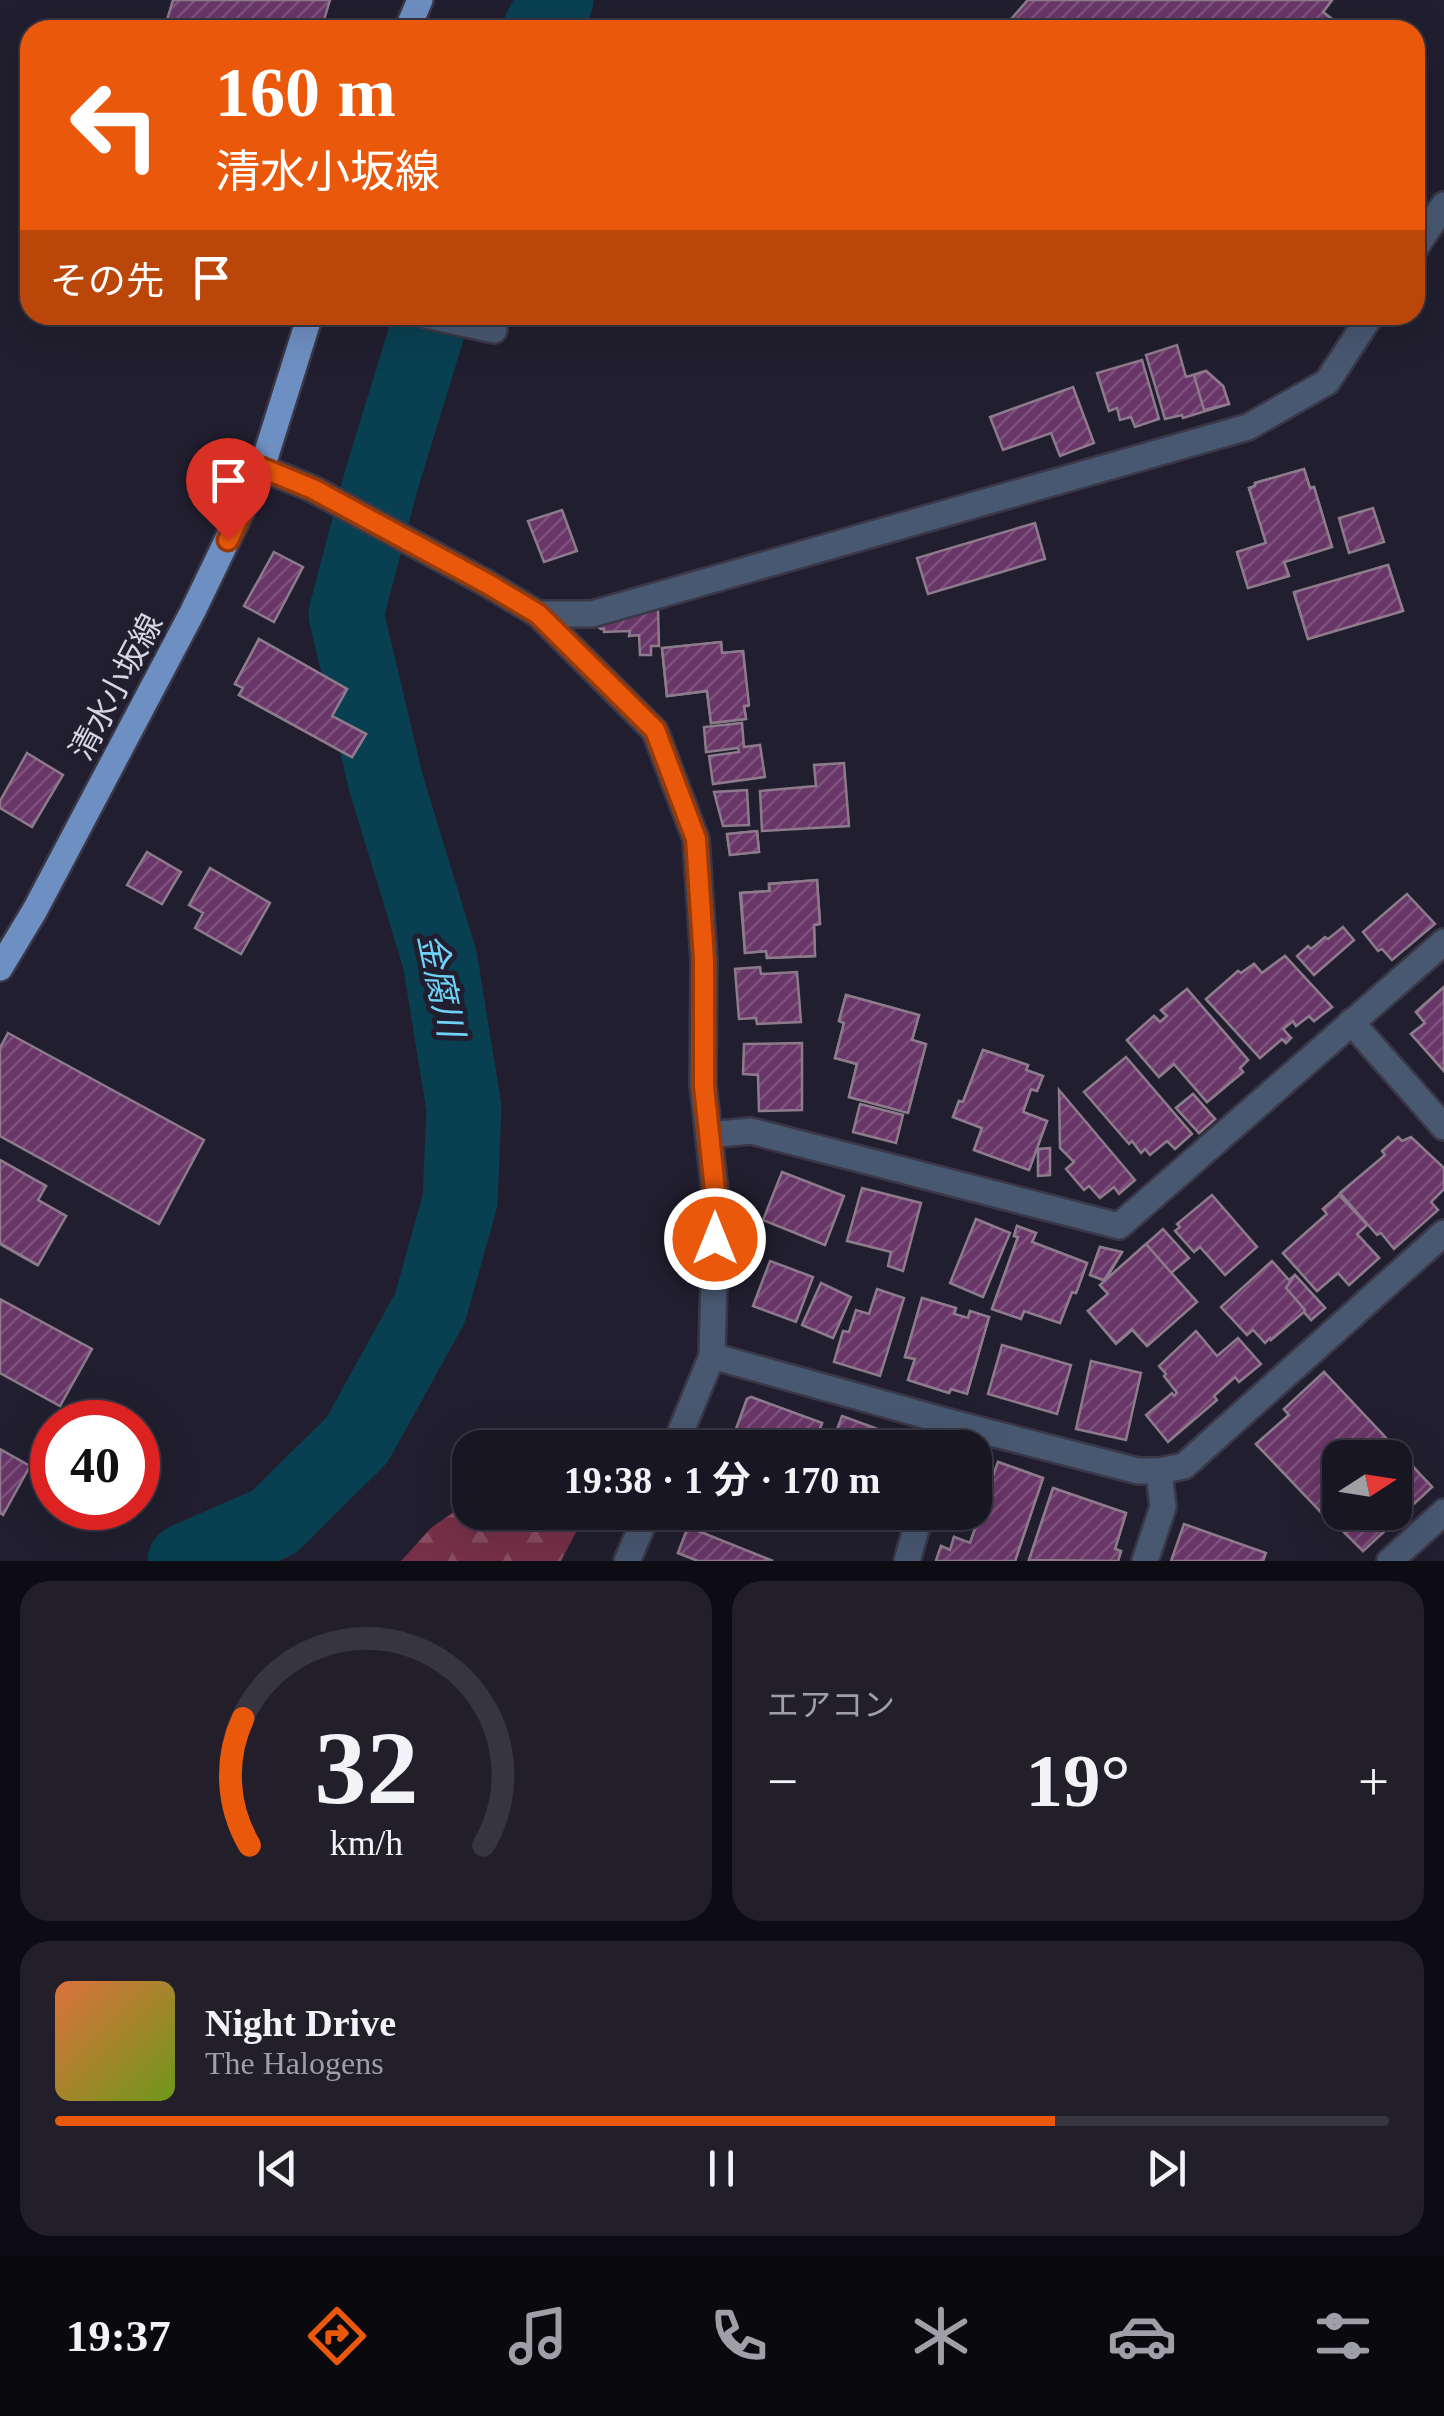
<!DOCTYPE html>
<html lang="ja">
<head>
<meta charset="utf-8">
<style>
	:root { --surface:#191623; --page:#221f2b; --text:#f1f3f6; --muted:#9f9fa6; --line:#373541; --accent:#ea580c }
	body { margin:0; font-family:"Times New Roman","Noto Sans JP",serif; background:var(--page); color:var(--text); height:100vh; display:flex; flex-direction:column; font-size:38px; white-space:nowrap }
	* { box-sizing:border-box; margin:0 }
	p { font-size:32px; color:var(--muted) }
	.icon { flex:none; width:55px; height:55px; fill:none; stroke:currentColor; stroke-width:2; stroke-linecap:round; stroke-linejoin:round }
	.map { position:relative; height:1561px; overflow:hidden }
	.panel { display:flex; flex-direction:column; gap:20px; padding:20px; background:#0e0c13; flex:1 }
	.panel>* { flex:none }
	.banner { position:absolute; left:20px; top:20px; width:1405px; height:305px; border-radius:30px; box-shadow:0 10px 40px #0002,0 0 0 2px var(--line); background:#ea580c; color:#fff; overflow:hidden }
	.needle { width:65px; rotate:78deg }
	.buttons { position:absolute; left:1322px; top:1440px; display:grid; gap:20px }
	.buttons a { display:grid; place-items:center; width:90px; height:90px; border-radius:20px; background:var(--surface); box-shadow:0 10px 40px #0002,0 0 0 2px var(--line); font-size:50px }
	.speed { position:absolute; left:30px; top:1400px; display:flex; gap:20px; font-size:50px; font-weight:700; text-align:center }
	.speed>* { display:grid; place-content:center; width:130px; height:130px; border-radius:50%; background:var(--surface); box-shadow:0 10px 40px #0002,0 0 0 2px var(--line); line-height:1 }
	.speed .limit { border:15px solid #d22; background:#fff; color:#111 }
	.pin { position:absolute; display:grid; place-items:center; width:85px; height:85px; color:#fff; margin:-102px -42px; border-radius:50% 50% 50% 0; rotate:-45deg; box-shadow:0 0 10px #0007 }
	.pin .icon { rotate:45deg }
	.me { position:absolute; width:110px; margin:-55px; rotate:0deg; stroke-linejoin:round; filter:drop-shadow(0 0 8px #0008) }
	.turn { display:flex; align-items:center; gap:35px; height:210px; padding:0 30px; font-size:45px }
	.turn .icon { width:130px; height:130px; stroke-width:2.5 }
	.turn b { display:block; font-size:70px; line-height:85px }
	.then { display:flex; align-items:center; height:95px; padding:0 30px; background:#0003; gap:20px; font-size:38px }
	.big { font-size:75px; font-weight:700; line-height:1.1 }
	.panel .widget { flex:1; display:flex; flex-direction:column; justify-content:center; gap:15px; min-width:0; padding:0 35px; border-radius:30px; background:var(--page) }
	.panel .dial { align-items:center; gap:0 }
	.dial svg { height:260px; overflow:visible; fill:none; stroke:var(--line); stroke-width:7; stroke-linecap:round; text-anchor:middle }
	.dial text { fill:var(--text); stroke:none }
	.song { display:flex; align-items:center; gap:30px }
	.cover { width:120px; height:120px; border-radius:15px; background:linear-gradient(135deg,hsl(20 70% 55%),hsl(80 70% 35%)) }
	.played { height:10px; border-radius:5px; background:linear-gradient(90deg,var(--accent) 75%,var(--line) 75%) }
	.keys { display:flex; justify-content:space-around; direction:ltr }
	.heat { display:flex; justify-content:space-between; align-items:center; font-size:55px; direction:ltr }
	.panel .tiles { flex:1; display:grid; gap:20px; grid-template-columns:1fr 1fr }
	.widget:last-child { grid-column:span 2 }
	.trip { position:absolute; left:452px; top:1430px; width:540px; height:100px; border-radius:30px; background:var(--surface); box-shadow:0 10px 40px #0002,0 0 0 2px var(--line); font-weight:700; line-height:100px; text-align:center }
	.dock { display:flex; height:160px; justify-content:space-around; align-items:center; background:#0a090e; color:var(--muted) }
	.dock .icon { width:70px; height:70px }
	.dock .selected { color:var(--accent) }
	.dock b { font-size:45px; color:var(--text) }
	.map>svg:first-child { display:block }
</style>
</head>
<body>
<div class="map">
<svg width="1444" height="1561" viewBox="0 0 1444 1561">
	<defs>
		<pattern id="forest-firs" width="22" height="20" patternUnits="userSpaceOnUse" patternTransform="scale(2.5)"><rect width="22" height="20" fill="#763047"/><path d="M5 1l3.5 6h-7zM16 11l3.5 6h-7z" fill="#894d61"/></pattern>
		<pattern id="building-hatch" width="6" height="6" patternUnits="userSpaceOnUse" patternTransform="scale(2.5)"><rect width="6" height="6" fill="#693668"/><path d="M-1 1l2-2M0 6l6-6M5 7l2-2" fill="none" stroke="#7e527d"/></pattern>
	</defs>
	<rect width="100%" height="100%" fill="#211e2f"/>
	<path fill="url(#forest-firs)" d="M470,1501V1512L586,1513L561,1561H401L432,1527Z"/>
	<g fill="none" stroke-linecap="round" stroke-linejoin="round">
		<g stroke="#094051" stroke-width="75">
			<path d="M540,30L556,0"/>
			<path d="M185,1561L274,1522L357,1440L430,1308L460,1201L464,1108L440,960L386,783L346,614L382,478L432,315"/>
		</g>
	</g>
	<g fill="url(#building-hatch)" stroke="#8d7b8c" stroke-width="2.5" fill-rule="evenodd">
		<path d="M173,0H330L321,30H164Z"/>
		<path d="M1028,0H1332L1323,12L1346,30H1013L1006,25Z"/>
		<path d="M1028,0H1332L1323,12L1346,30H1013L1006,25Z"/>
		<path d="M1177,345L1186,377L1206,371L1223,386L1229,404L1183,418L1182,415L1165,419L1146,355Z"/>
		<path d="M1142,360L1159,419L1135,427L1131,417L1120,420L1117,408L1109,411L1097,373Z"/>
		<path d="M1206,371L1223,386L1229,404L1204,410L1194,375Z"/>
		<path d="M1073,387L1094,443L1060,456L1051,433L1003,450L990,417Z"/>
		<path d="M1304,469L1310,488L1314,487L1332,547L1284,562L1289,576L1248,588L1237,552L1266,543L1249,488L1255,486V483Z"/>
		<path d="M1304,469L1310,488L1314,487L1332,547L1284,562L1289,576L1248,588L1237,552L1266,543L1249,488L1255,486V483Z"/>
		<path d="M1373,508L1384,542L1349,553L1339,518Z"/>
		<path d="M562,510L577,551L544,562L528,521Z"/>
		<path d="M1035,523L1045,559L928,594L917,558Z"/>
		<path d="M274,552L303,567L274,622L244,606Z"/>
		<path d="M1388,565L1403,611L1308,639L1294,593Z"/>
		<path d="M1388,565L1403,611L1308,639L1294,592Z"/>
		<path d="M658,608L659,646H651V655H640L639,635L629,636L630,631L604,632V629H601L587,620Z"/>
		<path d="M259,639L347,689L332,716L366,734L352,757L239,695L243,688L235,684Z"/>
		<path d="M259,639L347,689L332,716L366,734L352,757L239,695L243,688L235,684Z"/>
		<path d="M721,642L722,653L743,651L748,706H744L746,719L711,723L707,691L667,696L662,648Z"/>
		<path d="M721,642L722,653L743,651L749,705L744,706L746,719L711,723L707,691L667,696L662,648Z"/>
		<path d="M742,723L744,747L760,745L765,777L713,784L709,756L739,752L738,748L706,752L704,727Z"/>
		<path d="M27,753L63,775L32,827L0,808V801Z"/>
		<path d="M844,763L849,826L762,831L760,791L816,786L814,765Z"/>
		<path d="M747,790L749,825L723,826L714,792Z"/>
		<path d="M757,831L759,852L730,855L727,834Z"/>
		<path d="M757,831L759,852L730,855L727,834Z"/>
		<path d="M147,852L181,872L162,904L127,885Z"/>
		<path d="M210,868L270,903L241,954L195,928L203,913L189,905Z"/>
		<path d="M817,880L820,924L814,925L815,956L767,958L766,951L745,953L740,893L769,891V884Z"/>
		<path d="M817,880L820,924L814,925L815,956L767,958L766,951L745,953L741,893L770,891L769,884Z"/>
		<path d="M1407,894L1435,924L1392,960L1382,949L1378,951L1363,932Z"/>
		<path d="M1343,927L1354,940L1314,975L1297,956L1308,946L1311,949L1325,937L1328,939Z"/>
		<path d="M1285,956L1332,1007L1314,1021L1309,1016L1296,1026L1293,1021L1283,1029L1291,1038L1286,1043L1282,1039L1260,1058L1206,999L1238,971L1241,973L1254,964L1262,973Z"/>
		<path d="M1285,956L1332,1007L1314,1021L1309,1016L1296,1026L1293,1021L1283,1029L1291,1038L1286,1043L1282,1039L1260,1058L1206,999L1238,971L1241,973L1254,964L1262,973Z"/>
		<path d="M760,967L761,974L797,972L801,1022L757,1024L756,1018L739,1019L735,969Z"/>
		<path d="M1444,987V1071L1411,1034L1425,1023L1416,1012Z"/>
		<path d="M1444,987V1071L1411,1034L1425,1023L1416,1012Z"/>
		<path d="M1187,989L1248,1060L1240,1068L1243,1072L1207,1102L1174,1064L1159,1077L1127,1040L1154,1016L1160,1022L1167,1016L1161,1010Z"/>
		<path d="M1187,989L1248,1060L1240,1068L1243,1072L1207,1102L1174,1064L1159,1077L1127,1040L1154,1016L1160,1022L1167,1016L1161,1010Z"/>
		<path d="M846,995L919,1015L912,1040L926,1044L908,1112L849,1097L857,1064L835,1058L844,1023L839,1021Z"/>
		<path d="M846,995L919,1015L912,1040L926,1044L908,1113L849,1097L857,1064L835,1058L844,1023L839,1021Z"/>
		<path d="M8,1033L204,1140L159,1224L0,1136V1048Z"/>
		<path d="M802,1043V1110L759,1111L758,1075L743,1074L744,1044Z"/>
		<path d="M983,1050L1028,1065L1026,1070L1043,1076L1037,1091L1031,1089L1023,1112L1047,1121L1029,1170L974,1150L982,1128L953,1117L959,1101L963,1102Z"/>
		<path d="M983,1050L1028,1065L1026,1070L1043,1076L1037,1091L1031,1089L1023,1112L1047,1121L1029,1170L974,1150L982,1128L953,1117L959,1101L963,1102Z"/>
		<path d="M1126,1057L1192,1134L1175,1149L1167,1141L1150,1155L1145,1149L1141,1153L1132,1141L1129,1144L1084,1092Z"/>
		<path d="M1059,1090L1135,1180L1119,1194L1114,1187L1100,1198L1089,1186L1084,1190L1066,1169L1074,1162L1060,1148Z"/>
		<path d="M1193,1094L1215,1119L1199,1133L1176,1108Z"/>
		<path d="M1193,1094L1215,1119L1199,1133L1176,1108Z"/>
		<path d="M860,1104L903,1115L896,1143L853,1132Z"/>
		<path d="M1398,1137L1402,1141L1411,1137L1444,1168V1189L1431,1202L1438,1210L1394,1249L1381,1233L1377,1235L1340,1193L1385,1155L1382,1151Z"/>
		<path d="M1050,1148V1175L1038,1176V1149Z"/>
		<path d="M0,1160L46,1186L38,1200L66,1216L37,1265L0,1244Z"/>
		<path d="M0,1160L46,1186L38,1200L66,1216L38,1265L0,1243Z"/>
		<path d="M782,1172L844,1196L825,1245L763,1220Z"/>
		<path d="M862,1188L921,1203L903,1271L888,1266L891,1252L847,1241Z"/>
		<path d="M1212,1195L1257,1247L1225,1275L1200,1247L1194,1252L1175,1231L1180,1227L1177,1224Z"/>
		<path d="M1339,1195L1367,1225L1357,1234L1379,1258L1349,1285L1338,1273L1317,1291L1283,1253L1327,1214L1323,1209Z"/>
		<path d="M1339,1195L1367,1225L1357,1234L1379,1258L1349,1285L1338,1273L1317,1291L1283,1253L1327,1214L1323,1209Z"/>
		<path d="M976,1219L1010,1233L983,1297L950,1283Z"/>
		<path d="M1017,1226L1036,1233L1032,1242L1087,1263L1076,1293L1072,1292L1060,1323L1024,1311L1021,1319L992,1309L1018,1237L1014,1236Z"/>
		<path d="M1017,1226L1036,1233L1032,1242L1087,1263L1076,1293L1072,1292L1060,1323L1024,1311L1021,1319L992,1309L1018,1237L1014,1236Z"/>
		<path d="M1163,1229L1189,1258L1171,1273L1197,1302L1147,1346L1132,1330L1116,1344L1088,1311L1108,1294L1100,1285Z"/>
		<path d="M1146,1244L1197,1302L1147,1346L1132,1329L1116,1343L1088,1311L1108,1294L1100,1285Z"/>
		<path d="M1100,1247L1122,1252L1105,1281L1090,1275Z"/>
		<path d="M1100,1247L1122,1252L1104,1280L1090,1275Z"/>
		<path d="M770,1261L813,1277L796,1322L753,1306Z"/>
		<path d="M1272,1261L1289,1280L1295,1275L1325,1308L1311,1320L1304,1312L1271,1340L1270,1338L1265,1343L1253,1330L1247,1335L1221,1307Z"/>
		<path d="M1295,1275L1325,1308L1311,1320L1304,1312L1305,1310L1286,1288Z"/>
		<path d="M821,1283L851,1297L833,1338L802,1325Z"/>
		<path d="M877,1289L904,1298L880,1376L834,1362L843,1331L849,1332L856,1310L869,1314Z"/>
		<path d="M922,1298L956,1308L954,1314L968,1318L970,1311L989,1317L967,1393L951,1389L949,1393L908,1380L915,1359L905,1357Z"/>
		<path d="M922,1298L956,1308L954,1314L968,1318L970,1311L989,1317L967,1394L951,1389L949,1393L908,1380L915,1359L905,1357Z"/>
		<path d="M0,1299L92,1349L60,1406L0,1373Z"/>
		<path d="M1196,1331L1217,1356L1238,1338L1261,1364L1239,1382L1235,1377L1214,1396L1217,1400L1168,1442L1146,1415L1172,1393L1174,1396L1177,1393L1164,1376L1166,1374L1159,1366Z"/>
		<path d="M1002,1345L1071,1365L1057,1414L988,1394Z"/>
		<path d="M1091,1361L1141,1373L1126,1440L1076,1429Z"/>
		<path d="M1324,1372L1432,1487L1363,1551L1340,1528L1338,1530L1256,1444L1289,1415L1284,1409ZM1340,1458H1395V1512H1340Z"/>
		<path d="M1324,1372L1432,1487L1363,1551L1340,1528L1338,1530L1256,1444L1289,1415L1284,1409ZM1340,1458H1395V1512H1340Z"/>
		<path d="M751,1397L822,1423L813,1448H743L731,1443L747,1399Z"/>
		<path d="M751,1397L822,1423L813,1448H743L731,1443L747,1399Z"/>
		<path d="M842,1416L916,1443L914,1448H830Z"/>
		<path d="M0,1449L30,1466L3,1515L0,1513Z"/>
		<path d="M998,1462L1043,1478L1015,1561H936L941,1546L950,1550L954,1537L970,1543Z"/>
		<path d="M998,1462L1043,1478L1015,1561H936L941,1546L950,1550L954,1537L970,1543Z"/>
		<path d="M1053,1488L1126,1513L1115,1549L1121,1551L1118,1561L1029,1560Z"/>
		<path d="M1053,1488L1126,1513L1115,1549L1121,1551L1118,1561L1029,1560Z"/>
		<path d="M690,1512H744L742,1516L734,1513L727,1530L688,1517Z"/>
		<path d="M1184,1524L1266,1553L1263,1561H1171Z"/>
		<path d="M688,1527L772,1561H698L678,1553Z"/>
		<path d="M688,1527L773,1561H698L678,1553Z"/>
	</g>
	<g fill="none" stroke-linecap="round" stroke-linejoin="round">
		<defs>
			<g id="minor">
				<path d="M1415,248L1444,205"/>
				<path d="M426,315L494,330"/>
				<path d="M262,468L313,489L488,584L538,614L655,731L696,839L704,960L703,1085L716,1200L712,1356L674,1448"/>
				<path d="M538,614H592L1248,427L1327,382L1371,315"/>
				<path d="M1351,1022L1444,1127"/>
				<path d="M709,1135L751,1131L1119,1226L1444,942"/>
				<path d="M712,1356L949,1422L1138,1471H1159L1184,1466L1444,1233"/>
				<path d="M941,1448L949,1422"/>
				<path d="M627,1561L648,1512"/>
				<path d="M907,1561L921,1512"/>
				<path d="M1145,1561L1163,1507L1159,1471"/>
				<path d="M1390,1561L1444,1512"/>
			</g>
			<g id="major">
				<path d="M407,30L420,0"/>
				<path d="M0,968L35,910L193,611L262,468L310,315"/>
			</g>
		</defs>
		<use href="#minor" stroke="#3a3848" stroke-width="30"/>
		<use href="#major" stroke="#3a3848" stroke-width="30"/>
		<use href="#minor" stroke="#485871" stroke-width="25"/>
		<use href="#major" stroke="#6e8fc2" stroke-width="25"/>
	</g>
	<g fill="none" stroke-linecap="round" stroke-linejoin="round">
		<defs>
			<path id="route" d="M228,540L262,468L313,489L488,584L538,614L655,730L696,839L704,960V1086L716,1200L715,1239"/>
		</defs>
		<use href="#route" stroke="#983908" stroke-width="25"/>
		<use href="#route" stroke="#ea580c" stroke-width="18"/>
	</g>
	<g text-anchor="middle" stroke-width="10" stroke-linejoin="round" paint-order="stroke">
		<g font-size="32" fill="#d7d5e2" stroke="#211e2f">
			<text transform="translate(116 687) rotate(-62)" y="11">清水小坂線</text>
		</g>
		<g font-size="35" font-style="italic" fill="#6fd1f5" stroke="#211e2f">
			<text transform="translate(441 985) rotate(78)" y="12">金腐川</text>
		</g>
	</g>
</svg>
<div class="buttons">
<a><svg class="needle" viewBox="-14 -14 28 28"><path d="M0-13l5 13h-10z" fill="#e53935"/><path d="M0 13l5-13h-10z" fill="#9f9fa6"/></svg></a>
</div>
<div class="speed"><div class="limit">40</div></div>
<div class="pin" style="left:228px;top:540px;background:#d93025"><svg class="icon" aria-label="arrive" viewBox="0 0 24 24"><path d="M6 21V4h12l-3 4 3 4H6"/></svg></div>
<svg class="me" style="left:715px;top:1239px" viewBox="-20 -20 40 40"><circle r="17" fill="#ea580c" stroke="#fff" stroke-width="3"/><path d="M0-11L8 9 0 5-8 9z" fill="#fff"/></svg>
<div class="trip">19:38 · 1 分 · 170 m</div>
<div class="banner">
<div class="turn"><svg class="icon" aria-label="left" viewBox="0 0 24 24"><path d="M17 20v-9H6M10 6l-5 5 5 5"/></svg><div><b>160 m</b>清水小坂線</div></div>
<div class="then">その先<svg class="icon" aria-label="arrive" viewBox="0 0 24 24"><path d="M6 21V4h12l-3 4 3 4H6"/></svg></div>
</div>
</div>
<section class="panel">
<div class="tiles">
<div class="widget dial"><svg viewBox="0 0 100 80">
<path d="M14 69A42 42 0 1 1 86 69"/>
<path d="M14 69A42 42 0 0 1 12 30" stroke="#ea580c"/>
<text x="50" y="56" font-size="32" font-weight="700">32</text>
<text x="50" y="72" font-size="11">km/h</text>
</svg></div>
<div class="widget"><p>エアコン</p>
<div class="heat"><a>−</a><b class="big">19°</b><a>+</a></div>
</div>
<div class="widget">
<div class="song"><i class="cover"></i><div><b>Night Drive</b><p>The Halogens</p></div></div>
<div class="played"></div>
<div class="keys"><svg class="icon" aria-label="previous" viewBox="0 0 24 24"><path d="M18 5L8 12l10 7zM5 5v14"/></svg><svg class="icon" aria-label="pause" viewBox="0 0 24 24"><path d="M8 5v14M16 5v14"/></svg><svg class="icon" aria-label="next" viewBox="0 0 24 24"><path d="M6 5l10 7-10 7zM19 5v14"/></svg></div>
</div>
</div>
</section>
<nav class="dock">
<b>19:37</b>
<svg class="icon selected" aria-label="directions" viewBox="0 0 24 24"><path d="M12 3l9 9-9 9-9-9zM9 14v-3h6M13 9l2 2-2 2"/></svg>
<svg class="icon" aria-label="music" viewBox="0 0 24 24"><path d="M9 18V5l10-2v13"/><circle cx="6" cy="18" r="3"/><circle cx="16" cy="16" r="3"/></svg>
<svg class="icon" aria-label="phone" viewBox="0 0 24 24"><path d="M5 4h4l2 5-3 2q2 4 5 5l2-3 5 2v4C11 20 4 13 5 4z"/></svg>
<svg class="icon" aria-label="climate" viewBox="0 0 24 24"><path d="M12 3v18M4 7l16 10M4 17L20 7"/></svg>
<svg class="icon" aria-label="car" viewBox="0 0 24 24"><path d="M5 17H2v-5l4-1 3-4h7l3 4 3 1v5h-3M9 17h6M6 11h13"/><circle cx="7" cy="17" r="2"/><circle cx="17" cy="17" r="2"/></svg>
<svg class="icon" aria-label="filters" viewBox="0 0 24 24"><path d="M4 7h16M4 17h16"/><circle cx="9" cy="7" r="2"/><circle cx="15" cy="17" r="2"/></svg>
</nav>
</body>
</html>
